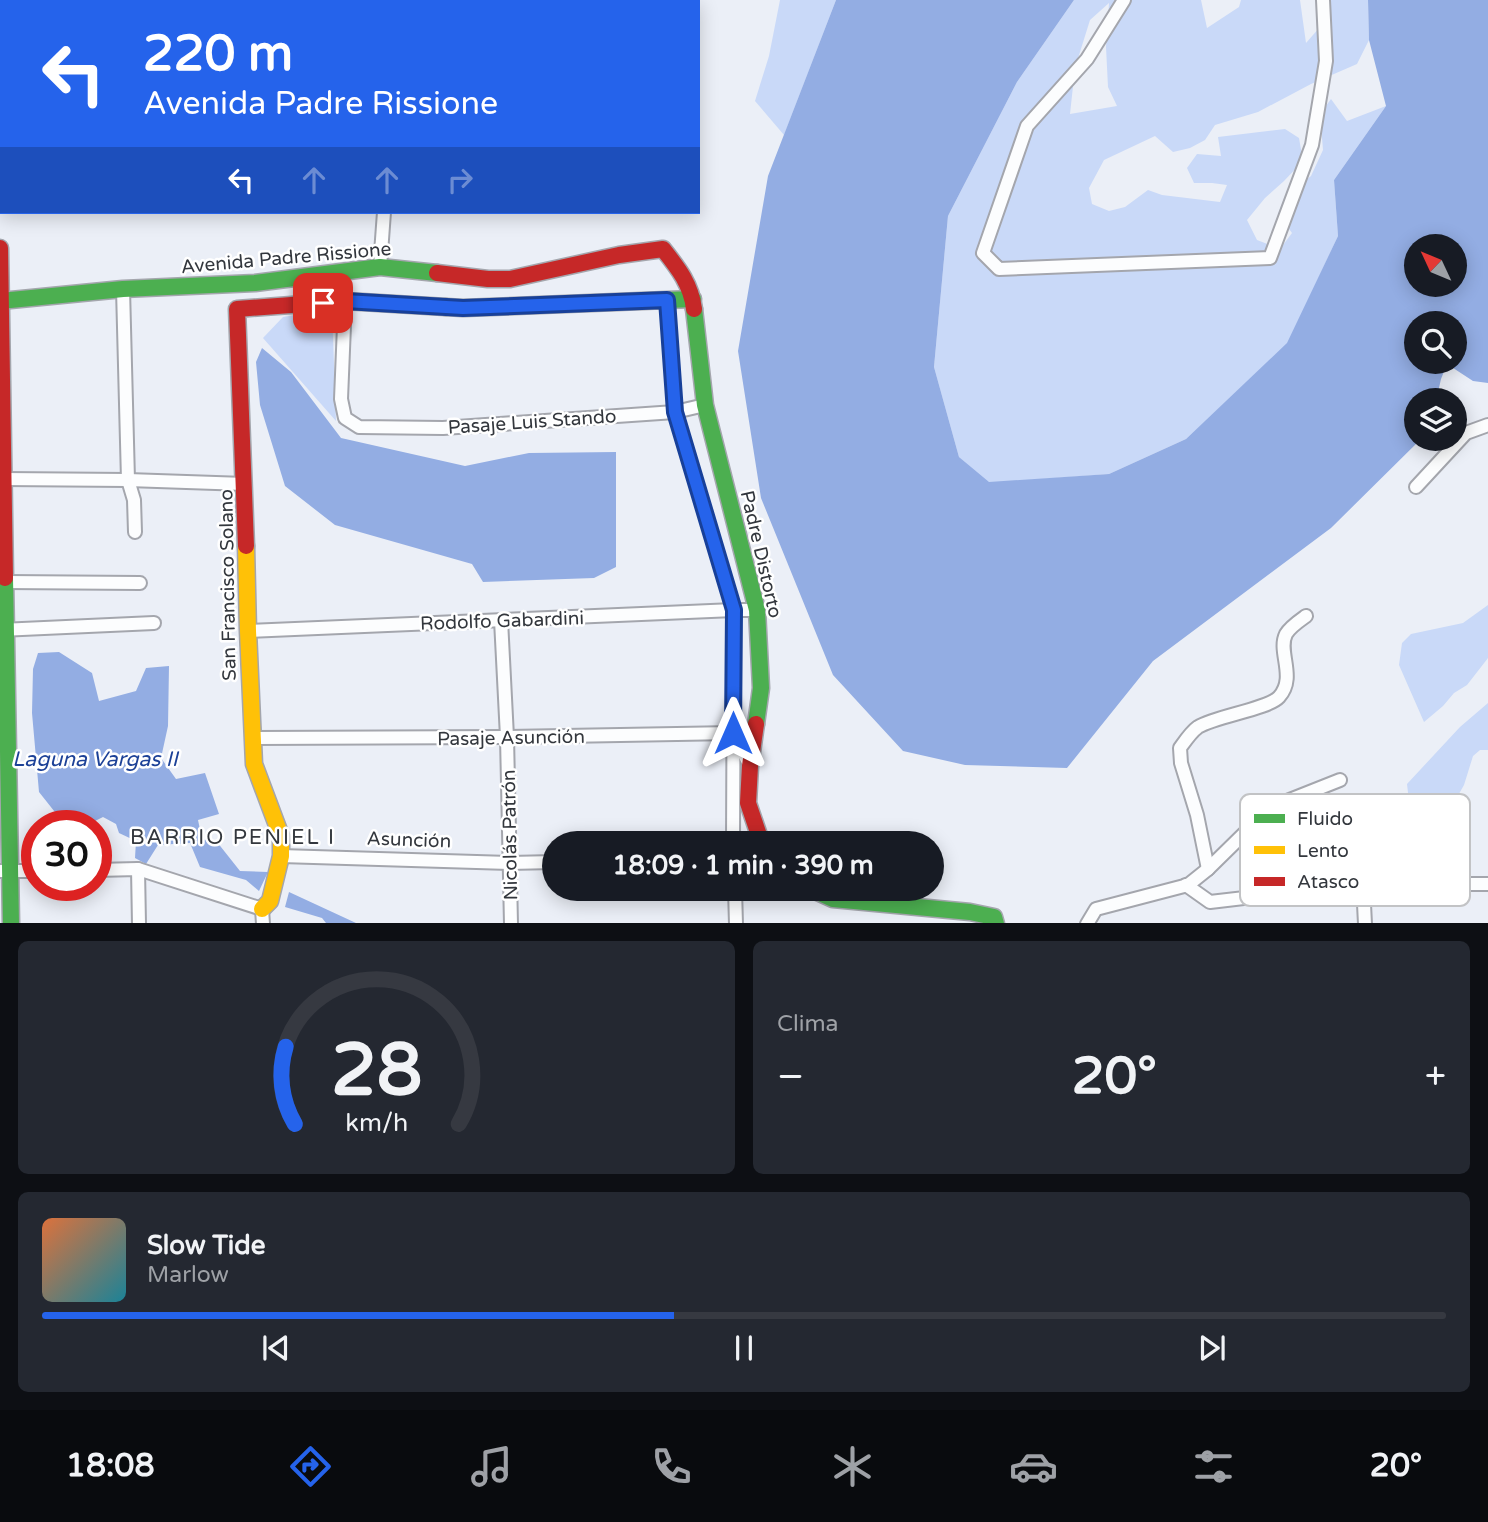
<!DOCTYPE html>
<html lang="es">
<head>
<meta charset="utf-8">
<style>
	:root { --surface:#171b24; --page:#242831; --text:#f1f3f6; --muted:#9ea1a6; --line:#363941; --accent:#2563eb }
	body { margin:0; font-family:"Varela Round",sans-serif; background:var(--page); color:var(--text); height:100vh; display:flex; flex-direction:column; font-size:26px; white-space:nowrap }
	* { box-sizing:border-box; margin:0 }
	p { font-size:23px; color:var(--muted) }
	.icon { flex:none; width:38px; height:38px; fill:none; stroke:currentColor; stroke-width:2; stroke-linecap:round; stroke-linejoin:round }
	.map { position:relative; height:923px; overflow:hidden }
	.side { display:flex; flex-direction:column; gap:18px; padding:18px; background:#0d0f14; flex:1 }
	.side>* { flex:none }
	.hud { position:absolute; left:0px; top:0px; width:700px; height:214px; box-shadow:0 4px 18px #0003; background:#2563eb; color:#fff; overflow:hidden }
	.needle { width:46px; rotate:314deg }
	.controls { position:absolute; left:1404px; top:234px; display:grid; gap:14px }
	.controls a { display:grid; place-items:center; width:63px; height:63px; border-radius:50%; background:var(--surface); box-shadow:0 4px 18px #0003; font-size:35px }
	.speed { position:absolute; left:21px; top:810px; display:flex; gap:14px; font-size:35px; font-weight:700; text-align:center }
	.speed>* { display:grid; place-content:center; width:91px; height:91px; border-radius:50%; background:var(--surface); box-shadow:0 4px 18px #0003; line-height:1 }
	.speed .limit { border:10px solid #d22; background:#fff; color:#111 }
	.pin { position:absolute; display:grid; place-items:center; width:60px; height:60px; color:#fff; margin:-30px; border-radius:14px; box-shadow:0 4px 10px #0006 }
	.me { position:absolute; width:77px; margin:-38px; rotate:0deg; stroke-linejoin:round; filter:drop-shadow(0 0 5px #0008) }
	.turn { display:flex; align-items:center; gap:24px; height:147px; padding:0 28px; font-size:32px }
	.turn .icon { width:91px; height:91px; stroke-width:2.5 }
	.turn b { display:block; font-size:49px; line-height:60px }
	.lanes { display:flex; align-items:center; height:66px; padding:0 28px; background:#0003; justify-content:center; gap:35px; direction:ltr }
	.lanes .off { opacity:.35 }
	.big { font-size:52px; font-weight:700; line-height:1.1 }
	.side .tile { flex:1; display:flex; flex-direction:column; justify-content:center; gap:10px; min-width:0; padding:0 24px; border-radius:10px; background:var(--page) }
	.side .dial { align-items:center; gap:0 }
	.dial svg { height:182px; overflow:visible; fill:none; stroke:var(--line); stroke-width:7; stroke-linecap:round; text-anchor:middle }
	.dial text { fill:var(--text); stroke:none }
	.song { display:flex; align-items:center; gap:21px }
	.cover { width:84px; height:84px; border-radius:10px; background:linear-gradient(135deg,hsl(20 70% 55%),hsl(190 70% 35%)) }
	.played { height:7px; border-radius:4px; background:linear-gradient(90deg,var(--accent) 45%,var(--line) 45%) }
	.keys { display:flex; justify-content:space-around; direction:ltr }
	.heat { display:flex; justify-content:space-between; align-items:center; font-size:38px; direction:ltr }
	.side .tiles { flex:1; display:grid; gap:18px; grid-template-columns:1fr 1fr }
	.tile:last-child { grid-column:span 2 }
	.trip { position:absolute; left:542px; top:831px; width:402px; height:70px; border-radius:35px; background:var(--surface); box-shadow:0 4px 18px #0003; font-weight:700; line-height:70px; text-align:center }
	.menu { display:flex; height:112px; justify-content:space-around; align-items:center; background:#090b0e; color:var(--muted) }
	.menu .icon { width:49px; height:49px }
	.menu .current { color:var(--accent) }
	.menu b { font-size:32px; color:var(--text) }
	.map>svg:first-child { display:block }
</style>
</head>
<body>
<div class="map">
<svg width="1488" height="924" viewBox="0 0 1488 924">
	<rect width="100%" height="100%" fill="#ebeff7"/>
	<g fill="#c9d9f8" fill-rule="evenodd">
		<path d="M780,0H836L784,135L755,101L769,56Z"/>
		<path d="M1074,0H1201L1207,28L1239,7L1241,0H1300L1306,43L1327,19L1326,0H1368L1369,40L1357,64L1311,84L1258,112L1215,125L1205,140L1190,148L1173,152L1155,136L1104,160L1089,188L1092,204L1109,211L1125,207L1148,190L1162,195L1220,202L1227,185L1212,183H1194L1187,168L1197,154L1221,156L1218,137L1285,129L1299,138L1303,161L1284,181L1265,198L1247,220L1257,240L1280,249L1292,233L1278,214L1285,196L1311,176L1323,150L1320,114L1331,99L1347,121L1386,106L1334,180L1338,236L1288,343L1186,439L1109,474L988,483L959,457L934,367L948,216L1017,82ZM1109,3L1106,47L1108,87L1117,106L1070,114L1075,68L1090,20Z"/>
		<path d="M332,309L336,421L263,338L283,317Z"/>
		<path d="M1488,605V658L1467,685L1454,693L1443,706L1424,722L1399,665L1402,643L1411,634L1463,623Z"/>
		<path d="M1488,703V750H1480L1473,756L1464,785L1448,813L1428,814L1405,819L1388,816L1379,803L1409,801L1407,784L1460,727Z"/>
	</g>
	<g fill="#93ade3" fill-rule="evenodd">
		<path d="M836,0H1074L1017,82L948,216L934,367L959,457L989,482L1109,474L1186,439L1287,343L1338,236L1334,180L1386,106L1369,40L1368,0H1488V383L1473,381L1447,364L1441,379L1436,401H1416V439H1421L1331,528L1153,661L1067,768L965,765L903,751L833,675L761,498L738,351L768,176ZM1416,247H1454V285H1416ZM1416,324H1454V362H1416Z"/>
		<path d="M262,348L291,372L341,438L465,466L529,453L616,452V567L594,578L483,582L472,564L335,525L285,486L260,405L256,362Z"/>
		<path d="M59,652L92,673L99,701L136,691L146,668L169,666L168,726L161,758L176,779L205,773L219,814L198,820L202,839L217,842L240,871L268,872L259,891L246,880L200,867L190,843L158,845L146,864L135,858L136,841L119,833L116,824L103,817L85,826H66L39,792L32,713L33,669L38,653Z"/>
		<path d="M289,892L356,923H326L322,918L285,907Z"/>
	</g>
	<g fill="none" stroke-linecap="round" stroke-linejoin="round">
		<defs>
			<g id="street">
				<path d="M1124,0L1087,59L1027,126L983,253L999,269L1270,258L1312,145L1326,61L1323,0"/>
				<path d="M380,267L384,212"/>
				<path d="M123,289L128,480L134,500L135,532"/>
				<path d="M667,300L675,412L734,610L733,844"/>
				<path d="M345,301L341,399L345,418L359,427L443,428L675,412L705,405"/>
				<path d="M3,479L128,480L245,484"/>
				<path d="M1416,487L1466,433L1488,425"/>
				<path d="M5,582L140,583"/>
				<path d="M501,620L507,737L511,924"/>
				<path d="M0,630L154,623"/>
				<path d="M248,631L734,610H757"/>
				<path d="M252,738L507,737L733,733L750,766"/>
				<path d="M281,856L509,863L555,862"/>
				<path d="M138,869L139,924"/>
				<path d="M1208,869L1197,815L1181,763L1180,748C1185,741 1191,732 1198,727C1216,716 1268,709 1279,697C1297,677 1277,652 1286,634C1290,627 1299,621 1306,616"/>
				<path d="M96,870L138,869L262,909L263,924"/>
				<path d="M0,871H37"/>
				<path d="M1363,884L1365,924"/>
				<path d="M1186,885L1210,902L1363,884H1488"/>
				<path d="M735,889L736,924"/>
				<path d="M1087,924L1096,909L1188,885L1208,869L1261,817L1287,801L1340,780"/>
			</g>
			<g id="fast">
				<path d="M0,301L123,289L255,283L380,267L437,273"/>
				<path d="M446,307L463,308L693,299"/>
				<path d="M694,309L705,405L757,610L761,688L756,724"/>
				<path d="M5,578L11,924"/>
				<path d="M811,889L833,899L970,912L994,917L996,924"/>
			</g>
			<path id="slow" d="M246,546L248,631L254,764L281,836V856L270,901L262,909"/>
			<g id="jam">
				<path d="M0,248L5,578"/>
				<path d="M437,273L488,279H510L619,255L663,249C678,268 691,284 694,309"/>
				<path d="M246,546L237,309L345,301L446,307"/>
				<path d="M756,724L750,766L748,803L762,844"/>
			</g>
		</defs>
		<use href="#street" stroke="#a4a6ad" stroke-width="16"/>
		<use href="#fast" stroke="#a4a6ad" stroke-width="19"/>
		<use href="#slow" stroke="#a4a6ad" stroke-width="19"/>
		<use href="#jam" stroke="#a4a6ad" stroke-width="19"/>
		<use href="#street" stroke="#fcfdfe" stroke-width="12"/>
		<use href="#fast" stroke="#4caf50" stroke-width="16"/>
		<use href="#slow" stroke="#ffc107" stroke-width="16"/>
		<use href="#jam" stroke="#c62828" stroke-width="16"/>
	</g>
	<g fill="none" stroke-linecap="round" stroke-linejoin="round">
		<defs>
			<path id="route" d="M323,303L345,301L463,308L667,300L675,412L734,610L733,733"/>
		</defs>
		<use href="#route" stroke="#184099" stroke-width="18"/>
		<use href="#route" stroke="#2563eb" stroke-width="12"/>
	</g>
	<g text-anchor="middle" stroke-width="5" stroke-linejoin="round" paint-order="stroke">
		<g font-size="19" fill="#33373d" stroke="#fff">
			<text transform="translate(286 257) rotate(-5)" y="7">Avenida Padre Rissione</text>
			<text transform="translate(532 421) rotate(-4)" y="7">Pasaje Luis Stando</text>
			<text transform="translate(762 554) rotate(77)" y="7">Padre Distorto</text>
			<text transform="translate(227 585) rotate(-91)" y="7">San Francisco Solano</text>
			<text transform="translate(502 620) rotate(-2)" y="7">Rodolfo Gabardini</text>
			<text transform="translate(511 737) rotate(-1)" y="7">Pasaje Asunción</text>
			<text transform="translate(509 835) rotate(-91)" y="7">Nicolás Patrón</text>
			<text transform="translate(409 839) rotate(2)" y="7">Asunción</text>
		</g>
		<g font-size="21" font-style="italic" fill="#1c4197" stroke="#fff">
			<text x="95" y="766">Laguna Vargas II</text>
		</g>
		<g font-size="21" letter-spacing="2" fill="#33373d" stroke="#fff">
			<text x="233" y="844">BARRIO PENIEL I</text>
		</g>
	</g>
	<rect x="1240" y="794" width="230" height="112" rx="10" fill="#fff" stroke="#c2c3c5" stroke-width="2"/>
	<rect x="1254" y="814" width="31" height="9" fill="#4caf50"/>
	<rect x="1254" y="846" width="31" height="8" fill="#ffc107"/>
	<rect x="1254" y="877" width="31" height="9" fill="#c62828"/>
	<g font-size="19" fill="#33373d">
		<text x="1297" y="825">Fluido</text>
		<text x="1297" y="857">Lento</text>
		<text x="1297" y="888">Atasco</text>
	</g>
</svg>
<div class="controls">
<a><svg class="needle" viewBox="-14 -14 28 28"><path d="M0-13l5 13h-10z" fill="#e53935"/><path d="M0 13l5-13h-10z" fill="#9ea1a6"/></svg></a>
<a><svg class="icon" aria-label="search" viewBox="0 0 24 24"><circle cx="10" cy="10" r="6"/><path d="M15 15l6 6"/></svg></a>
<a><svg class="icon" aria-label="layers" viewBox="0 0 24 24"><path d="M12 4l9 5-9 5-9-5zM3 14l9 5 9-5"/></svg></a>
</div>
<div class="speed"><div class="limit">30</div></div>
<div class="pin" style="left:323px;top:303px;background:#d93025"><svg class="icon" aria-label="arrive" viewBox="0 0 24 24"><path d="M6 21V4h12l-3 4 3 4H6"/></svg></div>
<svg class="me" style="left:733px;top:733px" viewBox="-20 -20 40 40"><path d="M0-17L14 15 0 8-14 15z" fill="#2563eb" stroke="#fff" stroke-width="4"/></svg>
<div class="trip">18:09 · 1 min · 390 m</div>
<div class="hud">
<div class="turn"><svg class="icon" aria-label="left" viewBox="0 0 24 24"><path d="M17 20v-9H6M10 6l-5 5 5 5"/></svg><div><b>220 m</b>Avenida Padre Rissione</div></div>
<div class="lanes"><svg class="icon" aria-label="left" viewBox="0 0 24 24"><path d="M17 20v-9H6M10 6l-5 5 5 5"/></svg><svg class="icon off" aria-label="ahead" viewBox="0 0 24 24"><path d="M12 20V5M6 11l6-6 6 6"/></svg><svg class="icon off" aria-label="ahead" viewBox="0 0 24 24"><path d="M12 20V5M6 11l6-6 6 6"/></svg><svg class="icon off" aria-label="right" viewBox="0 0 24 24"><path d="M7 20v-9h11M14 6l5 5-5 5"/></svg></div>
</div>
</div>
<section class="side">
<div class="tiles">
<div class="tile dial"><svg viewBox="0 0 100 80">
<path d="M14 69A42 42 0 1 1 86 69"/>
<path d="M14 69A42 42 0 0 1 10 35" stroke="#2563eb"/>
<text x="50" y="56" font-size="32" font-weight="700">28</text>
<text x="50" y="72" font-size="11">km/h</text>
</svg></div>
<div class="tile"><p>Clima</p>
<div class="heat"><a>−</a><b class="big">20°</b><a>+</a></div>
</div>
<div class="tile">
<div class="song"><i class="cover"></i><div><b>Slow Tide</b><p>Marlow</p></div></div>
<div class="played"></div>
<div class="keys"><svg class="icon" aria-label="previous" viewBox="0 0 24 24"><path d="M18 5L8 12l10 7zM5 5v14"/></svg><svg class="icon" aria-label="pause" viewBox="0 0 24 24"><path d="M8 5v14M16 5v14"/></svg><svg class="icon" aria-label="next" viewBox="0 0 24 24"><path d="M6 5l10 7-10 7zM19 5v14"/></svg></div>
</div>
</div>
</section>
<nav class="menu">
<b>18:08</b>
<svg class="icon current" aria-label="directions" viewBox="0 0 24 24"><path d="M12 3l9 9-9 9-9-9zM9 14v-3h6M13 9l2 2-2 2"/></svg>
<svg class="icon" aria-label="music" viewBox="0 0 24 24"><path d="M9 18V5l10-2v13"/><circle cx="6" cy="18" r="3"/><circle cx="16" cy="16" r="3"/></svg>
<svg class="icon" aria-label="phone" viewBox="0 0 24 24"><path d="M5 4h4l2 5-3 2q2 4 5 5l2-3 5 2v4C11 20 4 13 5 4z"/></svg>
<svg class="icon" aria-label="climate" viewBox="0 0 24 24"><path d="M12 3v18M4 7l16 10M4 17L20 7"/></svg>
<svg class="icon" aria-label="car" viewBox="0 0 24 24"><path d="M5 17H2v-5l4-1 3-4h7l3 4 3 1v5h-3M9 17h6M6 11h13"/><circle cx="7" cy="17" r="2"/><circle cx="17" cy="17" r="2"/></svg>
<svg class="icon" aria-label="filters" viewBox="0 0 24 24"><path d="M4 7h16M4 17h16"/><circle cx="9" cy="7" r="2"/><circle cx="15" cy="17" r="2"/></svg>
<b>20°</b>
</nav>
</body>
</html>
